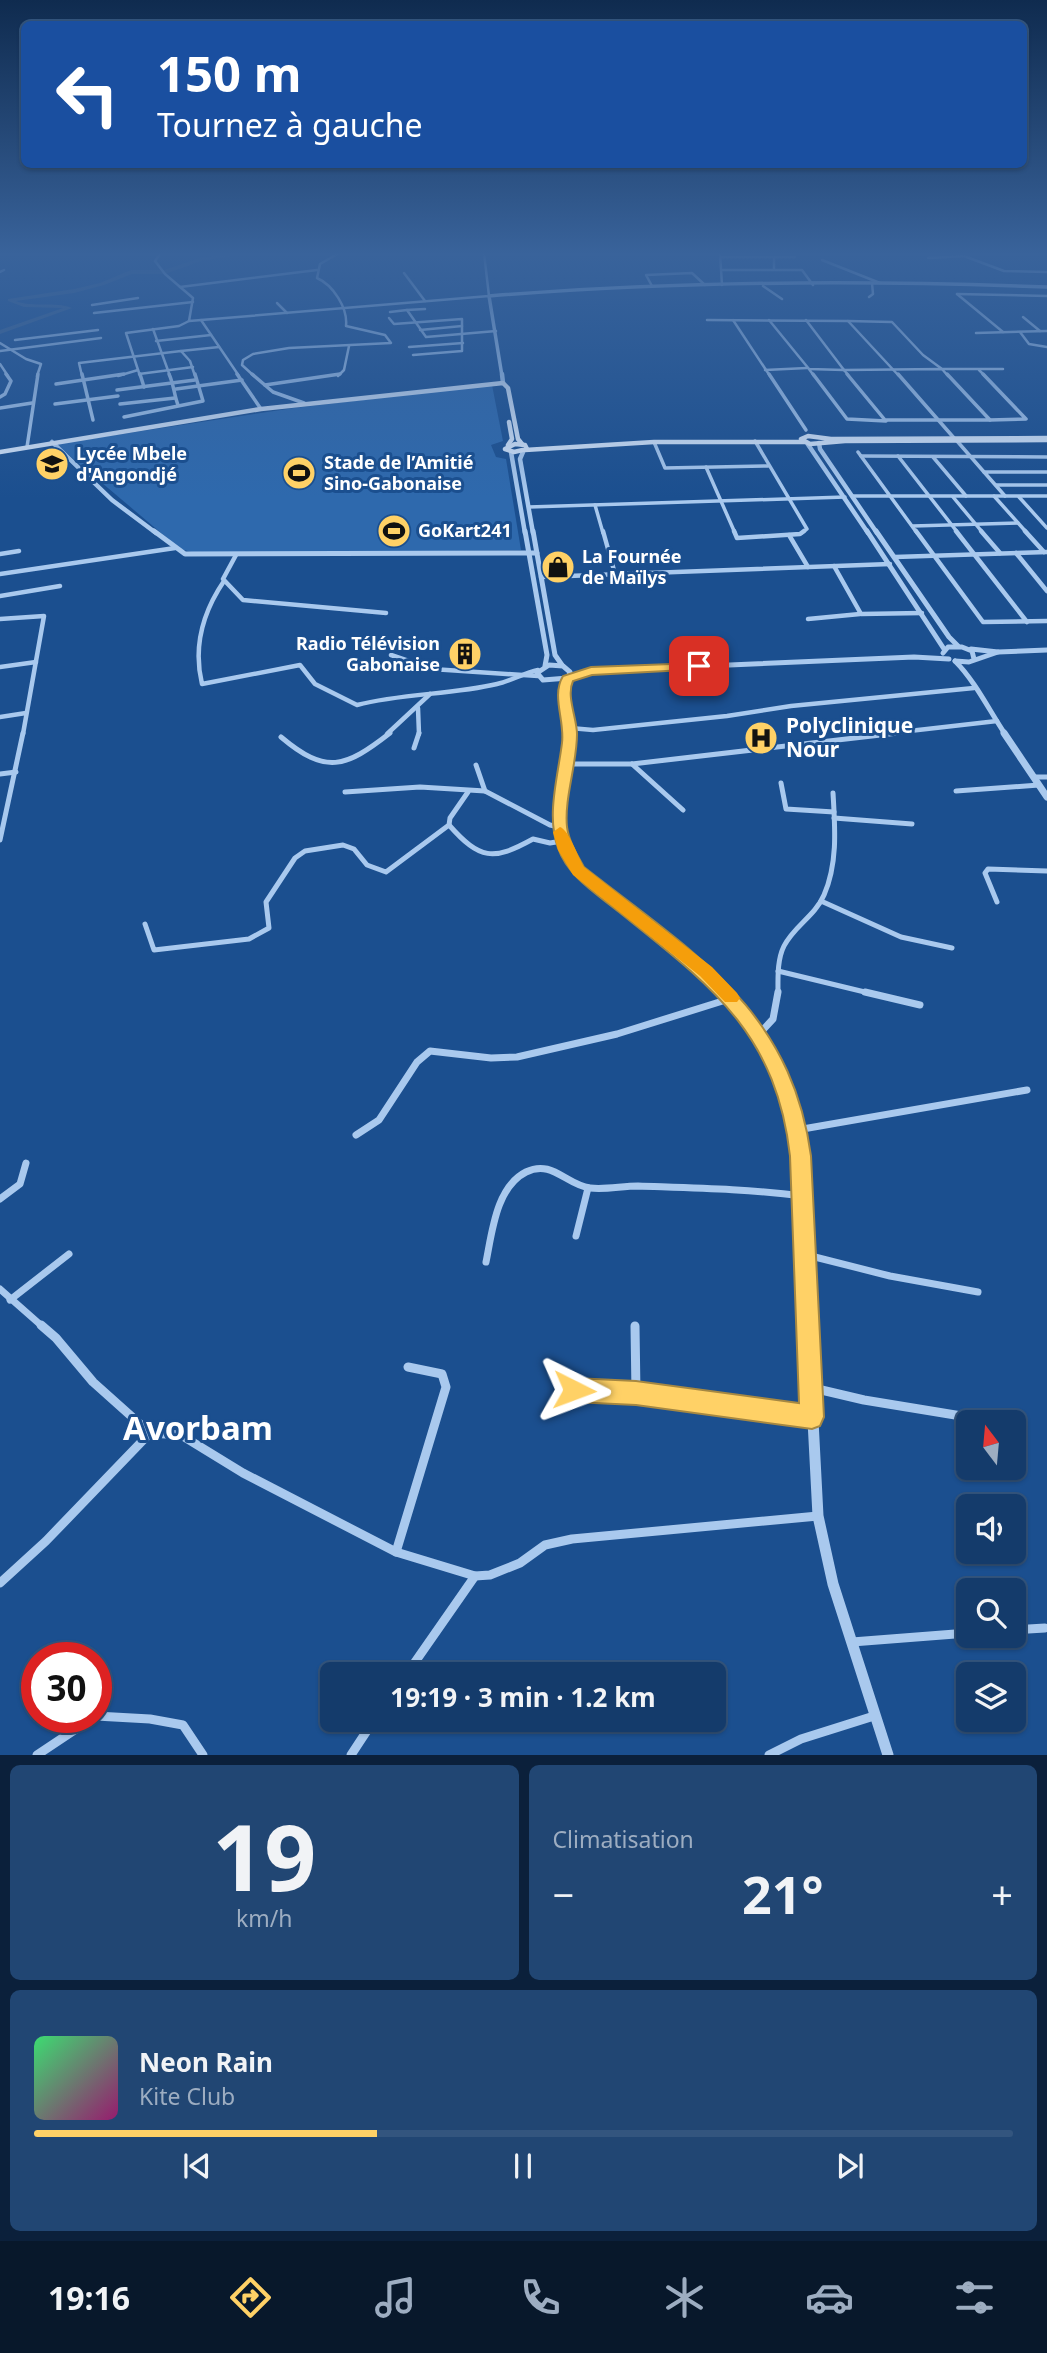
<!DOCTYPE html>
<html lang="fr">
<head>
<meta charset="utf-8">
<style>
	:root { --surface:#143b6b; --page:#214673; --text:#f1f3f6; --muted:#9dadc1; --line:#33557e; --accent:#ffd166 }
	body { margin:0; font-family:"Noto Sans",sans-serif; background:var(--page); color:var(--text); height:100vh; display:flex; flex-direction:column; font-size:26px; white-space:nowrap }
	* { box-sizing:border-box; margin:0 }
	p { font-size:23px; color:var(--muted) }
	.icon { flex:none; width:38px; height:38px; fill:none; stroke:currentColor; stroke-width:2; stroke-linecap:round; stroke-linejoin:round }
	.map { position:relative; height:1755px; overflow:hidden }
	.details { display:flex; flex-direction:column; gap:10px; padding:10px; background:#0b203b; flex:1 }
	.details>* { flex:none }
	.top-card { position:absolute; left:21px; top:21px; width:1006px; height:147px; border-radius:10px; box-shadow:0 2px 5px #0004,0 0 0 2px var(--line); background:#1a4fa0; color:#fff; overflow:hidden }
	.needle { width:46px; rotate:344deg }
	.fabs { position:absolute; left:956px; top:1410px; display:grid; gap:14px }
	.fabs a { display:grid; place-items:center; width:70px; height:70px; border-radius:10px; background:var(--surface); box-shadow:0 2px 5px #0004,0 0 0 2px var(--line); font-size:35px }
	.speed { position:absolute; left:21px; top:1642px; display:flex; gap:14px; font-size:35px; font-weight:700; text-align:center }
	.speed>* { display:grid; place-content:center; width:91px; height:91px; border-radius:50%; background:var(--surface); box-shadow:0 2px 5px #0004,0 0 0 2px var(--line); line-height:1 }
	.speed .limit { border:10px solid #d22; background:#fff; color:#111 }
	.pin { position:absolute; display:grid; place-items:center; width:60px; height:60px; color:#fff; margin:-30px; border-radius:14px; box-shadow:0 4px 10px #0006 }
	.me { position:absolute; width:77px; margin:-38px; rotate:93deg; stroke-linejoin:round; filter:drop-shadow(0 0 5px #0008) }
	.turn { display:flex; align-items:center; gap:24px; height:147px; padding:0 21px; font-size:32px }
	.turn .icon { width:91px; height:91px; stroke-width:2.5 }
	.turn b { display:block; font-size:49px; line-height:60px }
	.big { font-size:52px; font-weight:700; line-height:1.1 }
	.details .widget { flex:1; display:flex; flex-direction:column; justify-content:center; gap:10px; min-width:0; padding:0 24px; border-radius:10px; background:var(--page) }
	.details .dial { align-items:center; gap:0 }
	.dial b { font-size:91px; line-height:1 }
	.song { display:flex; align-items:center; gap:21px }
	.cover { width:84px; height:84px; border-radius:10px; background:linear-gradient(135deg,hsl(140 70% 55%),hsl(320 70% 35%)) }
	.played { height:7px; border-radius:4px; background:linear-gradient(90deg,var(--accent) 35%,var(--line) 35%) }
	.keys { display:flex; justify-content:space-around; direction:ltr }
	.heat { display:flex; justify-content:space-between; align-items:center; font-size:38px; direction:ltr }
	.details .tiles { flex:1; display:grid; gap:10px; grid-template-columns:1fr 1fr }
	.widget:last-child { grid-column:span 2 }
	.trip { position:absolute; left:320px; top:1662px; width:406px; height:70px; border-radius:10px; background:var(--surface); box-shadow:0 2px 5px #0004,0 0 0 2px var(--line); font-weight:700; line-height:70px; text-align:center }
	.tabs { display:flex; height:112px; justify-content:space-around; align-items:center; background:#08182b; color:var(--muted) }
	.tabs .icon { width:49px; height:49px }
	.tabs .on { color:var(--accent) }
	.tabs b { font-size:32px; color:var(--text) }
	.map>svg:first-child { display:block }
</style>
</head>
<body>
<div class="map">
<svg width="1047" height="1755" viewBox="0 0 1047 1755">
	<rect width="100%" height="100%" fill="#1b4f8f"/>
	<path fill="#2e69ad" d="M492,385L503,441L491,445L496,457L506,459L521,550L199,554L180,549L56,444L294,408Z"/>
	<g fill="none" stroke-linecap="round" stroke-linejoin="round">
		<path fill="#3c6290" fill-rule="evenodd" d="M239,253H249L201,261L165,274H132L104,285L74,293L16,301C34,308 54,301 72,308L0,334V330L63,308L24,307L8,301V299L74,289L100,283L131,270H164L200,258Z"/>
		<g stroke="#a9c9ee" stroke-width="2.5">
			<path d="M161,253L155,261L165,274L193,298L189,321L489,296L484,253"/>
			<path d="M720,253L722,285"/>
			<path d="M721,257H774"/>
			<path d="M928,258L964,256L1004,271L1047,272"/>
			<path d="M822,260L880,283"/>
			<path d="M774,269V257H795"/>
			<path d="M723,270H802L813,285"/>
			<path d="M0,272L4,270"/>
			<path d="M404,273L425,301"/>
			<path d="M652,286L646,275L692,273L705,285"/>
			<path d="M763,286L782,299"/>
			<path d="M180,287L317,270"/>
			<path d="M957,294L1047,296"/>
			<path d="M957,294L1003,332"/>
			<path d="M869,297L873,294L872,283"/>
			<path d="M277,303L287,313"/>
			<path d="M92,305L138,298"/>
			<path d="M425,309L407,310L426,337L496,331"/>
			<path d="M390,312L407,310"/>
			<path d="M94,313L193,302"/>
			<path d="M1023,317L1040,331"/>
			<path d="M389,318L394,324L462,319V351L413,355"/>
			<path d="M201,320L239,376"/>
			<path d="M707,320L848,321L899,376"/>
			<path d="M733,320L770,376"/>
			<path d="M769,320L809,369L844,370"/>
			<path d="M806,320L844,370"/>
			<path d="M848,321L892,322L923,355L942,369H1003"/>
			<path d="M153,329L170,376"/>
			<path d="M420,330L462,326"/>
			<path d="M1020,332L1029,344L1047,347"/>
			<path d="M976,333L1047,331"/>
			<path d="M15,340L98,330"/>
			<path d="M156,341L211,335"/>
			<path d="M0,343L26,359L41,364L37,376"/>
			<path d="M409,347L463,343"/>
			<path d="M0,351L101,338"/>
			<path d="M181,351L219,347"/>
			<path d="M0,364L8,376"/>
			<path d="M809,369L814,376"/>
			<path d="M765,370L807,368"/>
			<path d="M844,370L849,376"/>
			<path d="M844,370L942,369L948,376"/>
			<path d="M979,370L985,376"/>
			<path d="M139,374L193,367"/>
			<path d="M82,376L79,363L181,351L190,361L195,376"/>
			<path d="M118,376L138,370"/>
			<path d="M140,376L126,333L179,326L189,321"/>
			<path d="M254,376L242,365L243,360L253,354L289,348L391,343L385,335L346,326C348,308 333,285 317,278L320,264L339,253"/>
			<path d="M338,376L344,370L349,346"/>
		</g>
		<g stroke="#a9c9ee" stroke-width="3.5">
			<path d="M82,374L93,420"/>
			<path d="M140,374L144,387"/>
			<path d="M169,374C174,385 174,395 178,405"/>
			<path d="M237,374L261,409"/>
			<path d="M252,374L273,392L304,403"/>
			<path d="M769,374L806,430"/>
			<path d="M813,374L847,419L886,421"/>
			<path d="M847,374L885,420H990L947,374"/>
			<path d="M898,374L954,438"/>
			<path d="M983,374L1026,419L990,420"/>
			<path d="M56,384L124,374"/>
			<path d="M265,385L340,374"/>
			<path d="M176,389L242,380"/>
			<path d="M117,390L195,380"/>
			<path d="M0,397L5,394L11,381L6,374"/>
			<path d="M55,404L118,396"/>
			<path d="M120,404L175,398"/>
			<path d="M0,408L32,403"/>
			<path d="M124,417L203,401L195,374"/>
			<path d="M755,441L807,529L802,533"/>
			<path d="M957,441L984,472"/>
			<path d="M654,442L665,468L768,466"/>
			<path d="M27,447L38,374"/>
			<path d="M858,452L917,533"/>
			<path d="M861,456L1047,457"/>
			<path d="M898,456L958,533"/>
			<path d="M933,457L966,496"/>
			<path d="M706,467L735,533"/>
			<path d="M996,485H1047"/>
			<path d="M853,496H1047"/>
			<path d="M994,496L1027,533"/>
			<path d="M1005,496L984,472H1047"/>
			<path d="M953,497L983,533"/>
			<path d="M1019,497L1047,528"/>
			<path d="M595,505L603,533"/>
			<path d="M529,507L845,497"/>
			<path d="M913,526L1018,523"/>
		</g>
		<g stroke="#a9c9ee" stroke-width="4.5">
			<path d="M603,531L615,574"/>
			<path d="M734,531L737,538L800,534L804,531"/>
			<path d="M916,531L983,622L1047,621"/>
			<path d="M956,531L1027,622"/>
			<path d="M981,531L1000,553"/>
			<path d="M1025,531L1044,552"/>
			<path d="M789,535L808,567"/>
			<path d="M1016,553L1047,591"/>
			<path d="M0,554L19,551"/>
			<path d="M236,555L223,579L243,600L386,613"/>
			<path d="M895,557L1047,552"/>
			<path d="M834,566L861,614L922,613"/>
			<path d="M0,574L175,548"/>
			<path d="M541,577L890,564"/>
			<path d="M224,581C203,612 193,647 202,684L300,665L315,684L357,705C403,693 451,695 497,684C511,681 524,673 538,670"/>
			<path d="M0,596L60,586"/>
			<path d="M0,619L44,616L23,734"/>
			<path d="M808,619L860,614"/>
			<path d="M391,655L432,669L538,676"/>
			<path d="M0,667L36,662"/>
			<path d="M418,708L419,734"/>
			<path d="M0,717L26,713"/>
			<path d="M570,728L593,730L727,716L791,706L974,688"/>
			<path d="M387,734L430,694"/>
			<path d="M883,734L997,721"/>
		</g>
		<g stroke="#a9c9ee" stroke-width="5">
			<path d="M281,737C326,775 345,768 390,733"/>
			<path d="M414,748L419,733"/>
			<path d="M567,764H632L898,733"/>
			<path d="M632,764L683,810"/>
			<path d="M476,765L485,791L550,825L559,827"/>
			<path d="M0,774L16,772"/>
			<path d="M1034,777H1047"/>
			<path d="M781,783L786,809L834,812"/>
			<path d="M956,791L1039,785"/>
			<path d="M345,792L420,787L485,791"/>
			<path d="M834,818L912,824"/>
			<path d="M449,825C480,860 493,861 533,839L550,843L562,841"/>
			<path d="M0,840L23,733"/>
			<path d="M821,901L901,937L952,948"/>
			<path d="M997,902L985,873L988,869L1047,871"/>
			<path d="M145,924L154,950L249,939L269,928L266,902L295,858L305,851L343,845L354,849L367,865L386,872L449,825L450,818L468,792"/>
			<path d="M778,971L873,994"/>
			<path d="M778,994C778,978 777,960 784,946C794,926 815,916 824,895C838,863 835,827 833,793"/>
		</g>
		<g stroke="#a9c9ee" stroke-width="7">
			<path d="M865,992L920,1005"/>
			<path d="M759,1034L773,1019L778,992"/>
			<path d="M797,1130L1027,1090"/>
			<path d="M356,1135L379,1120L417,1062L430,1051L491,1058L517,1057L617,1034L729,999"/>
			<path d="M0,1199L20,1184L26,1163"/>
			<path d="M576,1236L588,1188"/>
			<path d="M803,1254L890,1276L978,1292"/>
			<path d="M486,1262C492,1233 496,1187 526,1172C552,1159 566,1185 590,1188C605,1190 622,1186 638,1186C693,1188 748,1189 803,1196"/>
			<path d="M0,1289L43,1327"/>
			<path d="M10,1300L69,1254"/>
		</g>
		<g stroke="#a9c9ee" stroke-width="9">
			<path d="M41,1325L56,1338L93,1382L150,1433L181,1435L243,1473L396,1552L475,1576L490,1575L520,1563L545,1545L572,1539L818,1516"/>
			<path d="M635,1326L636,1393"/>
			<path d="M813,1388L864,1400L998,1422"/>
			<path d="M574,1390L636,1393L812,1417"/>
			<path d="M396,1552L446,1387L442,1374L408,1367"/>
			<path d="M0,1583L46,1541L150,1433"/>
			<path d="M1013,1630L1045,1628"/>
			<path d="M852,1642L968,1633"/>
			<path d="M406,1675L475,1576"/>
			<path d="M96,1716L150,1719L183,1725L203,1755"/>
			<path d="M37,1755L94,1717"/>
			<path d="M351,1755L374,1720"/>
			<path d="M769,1755L801,1739L874,1716"/>
		</g>
		<path stroke="#a9c9ee" stroke-width="3.5" d="M502,376L489,296C674,281 861,280 1047,287"/>
		<g stroke="#a9c9ee" stroke-width="4.5">
			<path d="M502,374L503,383"/>
			<path d="M52,442L112,500L156,533"/>
			<path d="M807,443L868,533"/>
			<path d="M819,443L820,449L877,533"/>
			<path d="M511,452L525,533"/>
			<path d="M523,452L520,459L533,533"/>
		</g>
		<g stroke="#a9c9ee" stroke-width="5">
			<path d="M154,531L185,554L537,553"/>
			<path d="M525,531L547,655L545,666"/>
			<path d="M533,531L555,655L562,665"/>
			<path d="M867,531L944,649"/>
			<path d="M876,531L949,637L958,646"/>
			<path d="M971,649L998,652L1047,650"/>
			<path d="M943,653L948,647H962L972,651L974,659"/>
			<path d="M955,661C975,681 989,710 1005,734"/>
			<path d="M955,661L969,662L998,652"/>
			<path d="M549,665L563,666L570,672L568,678L543,680L537,673Z"/>
			<path d="M568,678L563,689L569,712L570,734"/>
			<path d="M568,678L591,671L914,657L949,659"/>
		</g>
		<g stroke="#a9c9ee" stroke-width="7">
			<path d="M570,733C568,765 557,797 561,829C566,878 617,902 652,930C677,950 702,970 725,994"/>
			<path d="M1004,733L1047,797"/>
		</g>
		<path stroke="#a9c9ee" stroke-width="9" d="M723,992C814,1086 803,1206 808,1327"/>
		<path stroke="#a9c9ee" stroke-width="11" d="M808,1325L818,1516L833,1584L888,1755"/>
		<g stroke="#d6e6fa" stroke-width="4.5">
			<path d="M1047,438L831,439L808,436L801,439L810,444L845,441L1047,440"/>
			<path d="M515,444L525,445L527,449L514,452L505,449Z"/>
			<path d="M508,445L512,439L509,422"/>
			<path d="M525,450L654,442H805"/>
			<path d="M0,452L261,409L503,383L508,388L518,439L522,444"/>
		</g>
	</g>
	<linearGradient id="sky" x2="0" y2="1"><stop stop-color="#0f2b4f"/><stop offset="0.51" stop-color="#39639b"/><stop offset="1" stop-color="#39639b" stop-opacity="0"/></linearGradient>
	<rect width="1047" height="498" fill="url(#sky)"/>
	<path fill="#ffd166" stroke="#a68842" stroke-width="2" d="M699,663L705,666L703,669L592,675L573,681C566,696 577,718 577,734C577,764 564,799 567,827C569,842 577,855 584,867C692,952 791,1008 811,1156L824,1417L820,1426L812,1429L636,1405L574,1402L565,1398L562,1390L565,1382L574,1378L636,1381L799,1403L790,1156C776,1032 710,985 619,912C597,894 568,877 558,848C546,816 558,776 562,743C565,720 551,696 563,676L591,667Z"/>
	<path fill="#f59e0b" d="M560,827C569,830 578,857 584,867L712,967L737,993L740,998L737,1002H725L700,976L573,875L558,850L553,832Z"/>
	<defs>
		<symbol id="school-disc" viewBox="-11 -11 22 22"><circle r="9.5" fill="#ffd166" stroke="#1b4f8f"/><path d="M0-5L7-2L0 1L-7-2ZM-4 1L0 2.5L4 1V4Q0 6-4 4Z" fill="#111"/></symbol>
		<symbol id="stadium-disc" viewBox="-11 -11 22 22"><circle r="9.5" fill="#ffd166" stroke="#1b4f8f"/><path d="M0-5a6.5 5 0 1 0 0 10a6.5 5 0 1 0 0-10ZM-3.5-1.8h7v3.6h-7Z" fill="#111"/></symbol>
		<symbol id="shop-disc" viewBox="-11 -11 22 22"><circle r="9.5" fill="#ffd166" stroke="#1b4f8f"/><path d="M-5-2.5h2.3a2.7 3.5 0 0 1 5.4 0H5L5.5 6h-11ZM-1.5-2.5h3a1.5 2.3 0 0 0-3 0Z" fill="#111"/></symbol>
		<symbol id="building-disc" viewBox="-11 -11 22 22"><circle r="9.5" fill="#ffd166" stroke="#1b4f8f"/><path d="M-4-6H4V6H1V3H-1V6H-4ZM-2.5-4.3h1.7v1.8h-1.7ZM.8-4.3h1.7v1.8H.8ZM-2.5-1h1.7V.8h-1.7ZM.8-1h1.7V.8H.8Z" fill="#111"/></symbol>
		<symbol id="hospital-disc" viewBox="-11 -11 22 22"><circle r="9.5" fill="#ffd166" stroke="#1b4f8f"/><path d="M-5-5h3v3.5h4V-5h3V5h-3V1.5h-4V5h-3Z" fill="#111"/></symbol>
	</defs>
	<g fill-rule="evenodd">
		<use href="#school-disc" x="33" y="445" width="38" height="38"/>
		<use href="#stadium-disc" x="280" y="454" width="38" height="38"/>
		<use href="#stadium-disc" x="375" y="512" width="38" height="38"/>
		<use href="#shop-disc" x="539" y="548" width="38" height="38"/>
		<use href="#building-disc" x="446" y="635" width="38" height="38"/>
		<use href="#hospital-disc" x="742" y="719" width="38" height="38"/>
	</g>
	<g text-anchor="middle" stroke-width="6" stroke-linejoin="round" paint-order="stroke">
		<g font-size="18" font-weight="bold" fill="#fff" stroke="#1b4f8f" text-anchor="start">
			<text x="76" y="460">Lycée Mbele<tspan x="76" dy="21">d'Angondjé</tspan></text>
			<text x="324" y="469">Stade de l’Amitié<tspan x="324" dy="21">Sino-Gabonaise</tspan></text>
			<text x="418" y="537">GoKart241</text>
			<text x="582" y="563">La Fournée<tspan x="582" dy="21">de Maïlys</tspan></text>
			<text x="440" y="650" text-anchor="end">Radio Télévision<tspan x="440" dy="21">Gabonaise</tspan></text>
		</g>
		<g font-size="21" font-weight="bold" fill="#fff" stroke="#1b4f8f" text-anchor="start">
			<text x="786" y="733">Polyclinique<tspan x="786" dy="24">Nour</tspan></text>
		</g>
		<g font-size="33" font-weight="bold" fill="#fff" stroke="#1b4f8f">
			<text x="198" y="1440">Avorbam</text>
		</g>
	</g>
</svg>
<div class="fabs">
<a><svg class="needle" viewBox="-14 -14 28 28"><path d="M0-13l5 13h-10z" fill="#e53935"/><path d="M0 13l5-13h-10z" fill="#9dadc1"/></svg></a>
<a><svg class="icon" aria-label="sound" viewBox="0 0 24 24"><path d="M4 9h4l5-4v14l-5-4H4zM17 9q2 3 0 6"/></svg></a>
<a><svg class="icon" aria-label="search" viewBox="0 0 24 24"><circle cx="10" cy="10" r="6"/><path d="M15 15l6 6"/></svg></a>
<a><svg class="icon" aria-label="layers" viewBox="0 0 24 24"><path d="M12 4l9 5-9 5-9-5zM3 14l9 5 9-5"/></svg></a>
</div>
<div class="speed"><div class="limit">30</div></div>
<div class="pin" style="left:699px;top:666px;background:#d93025"><svg class="icon" aria-label="arrive" viewBox="0 0 24 24"><path d="M6 21V4h12l-3 4 3 4H6"/></svg></div>
<svg class="me" style="left:574px;top:1390px" viewBox="-20 -20 40 40"><path d="M0-17L14 15 0 8-14 15z" fill="#ffd166" stroke="#fff" stroke-width="4"/></svg>
<div class="trip">19:19 · 3 min · 1.2 km</div>
<div class="top-card">
<div class="turn"><svg class="icon" aria-label="left" viewBox="0 0 24 24"><path d="M17 20v-9H6M10 6l-5 5 5 5"/></svg><div><b>150 m</b>Tournez à gauche</div></div>
</div>
</div>
<section class="details">
<div class="tiles">
<div class="widget dial"><b>19</b><p>km/h</p></div>
<div class="widget"><p>Climatisation</p>
<div class="heat"><a>−</a><b class="big">21°</b><a>+</a></div>
</div>
<div class="widget">
<div class="song"><i class="cover"></i><div><b>Neon Rain</b><p>Kite Club</p></div></div>
<div class="played"></div>
<div class="keys"><svg class="icon" aria-label="previous" viewBox="0 0 24 24"><path d="M18 5L8 12l10 7zM5 5v14"/></svg><svg class="icon" aria-label="pause" viewBox="0 0 24 24"><path d="M8 5v14M16 5v14"/></svg><svg class="icon" aria-label="next" viewBox="0 0 24 24"><path d="M6 5l10 7-10 7zM19 5v14"/></svg></div>
</div>
</div>
</section>
<nav class="tabs">
<b>19:16</b>
<svg class="icon on" aria-label="directions" viewBox="0 0 24 24"><path d="M12 3l9 9-9 9-9-9zM9 14v-3h6M13 9l2 2-2 2"/></svg>
<svg class="icon" aria-label="music" viewBox="0 0 24 24"><path d="M9 18V5l10-2v13"/><circle cx="6" cy="18" r="3"/><circle cx="16" cy="16" r="3"/></svg>
<svg class="icon" aria-label="phone" viewBox="0 0 24 24"><path d="M5 4h4l2 5-3 2q2 4 5 5l2-3 5 2v4C11 20 4 13 5 4z"/></svg>
<svg class="icon" aria-label="climate" viewBox="0 0 24 24"><path d="M12 3v18M4 7l16 10M4 17L20 7"/></svg>
<svg class="icon" aria-label="car" viewBox="0 0 24 24"><path d="M5 17H2v-5l4-1 3-4h7l3 4 3 1v5h-3M9 17h6M6 11h13"/><circle cx="7" cy="17" r="2"/><circle cx="17" cy="17" r="2"/></svg>
<svg class="icon" aria-label="filters" viewBox="0 0 24 24"><path d="M4 7h16M4 17h16"/><circle cx="9" cy="7" r="2"/><circle cx="15" cy="17" r="2"/></svg>
</nav>
</body>
</html>
